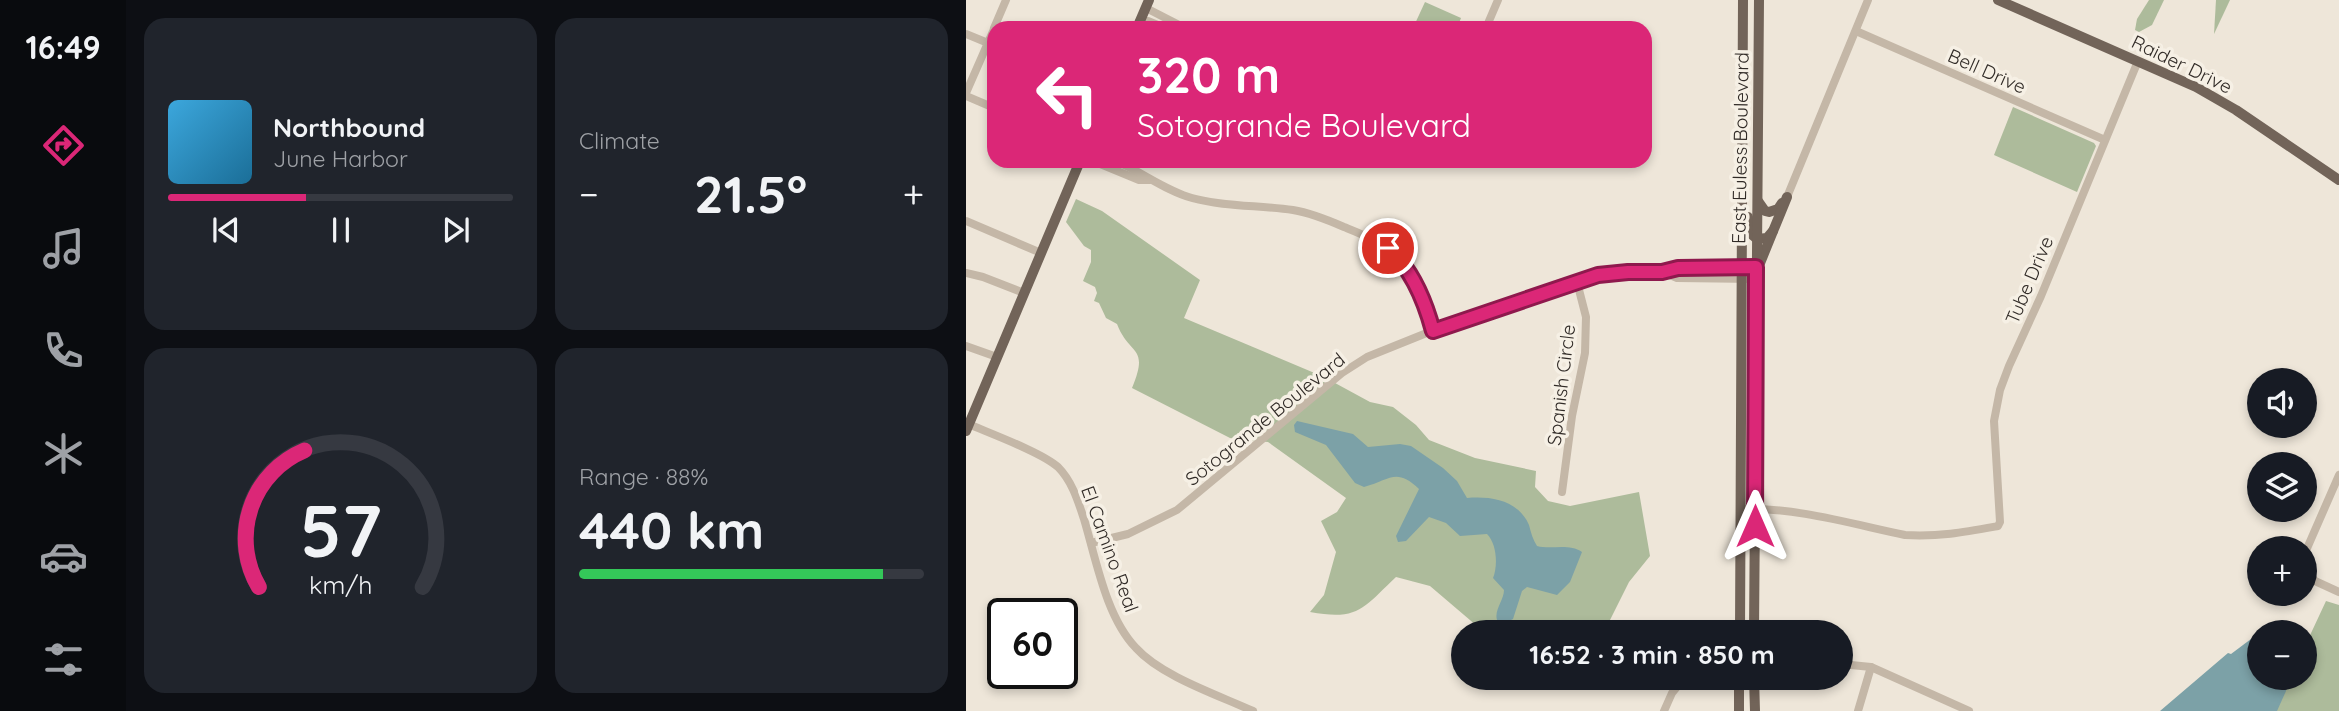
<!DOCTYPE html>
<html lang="en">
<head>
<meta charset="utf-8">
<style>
	:root { --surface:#171b24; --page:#20242c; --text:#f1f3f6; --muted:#9ea1a6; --line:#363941; --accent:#db2777 }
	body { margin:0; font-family:Quicksand,sans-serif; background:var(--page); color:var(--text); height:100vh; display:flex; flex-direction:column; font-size:26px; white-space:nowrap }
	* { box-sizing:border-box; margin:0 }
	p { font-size:23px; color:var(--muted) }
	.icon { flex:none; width:38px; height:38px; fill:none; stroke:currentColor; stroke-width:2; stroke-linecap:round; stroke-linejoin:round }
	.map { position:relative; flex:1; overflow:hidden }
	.side { display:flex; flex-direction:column; gap:18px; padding:18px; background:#0d0f14; width:840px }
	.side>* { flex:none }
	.banner { position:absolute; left:21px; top:21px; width:665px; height:147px; border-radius:21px; box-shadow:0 4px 10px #0003; background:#db2777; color:#fff; overflow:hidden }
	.controls { position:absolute; left:1281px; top:368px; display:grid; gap:14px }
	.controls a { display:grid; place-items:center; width:70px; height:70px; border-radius:50%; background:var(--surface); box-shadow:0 4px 10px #0003; font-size:35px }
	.speed { position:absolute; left:21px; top:598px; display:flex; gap:14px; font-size:35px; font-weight:700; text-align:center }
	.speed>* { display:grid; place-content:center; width:91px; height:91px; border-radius:50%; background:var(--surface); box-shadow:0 4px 10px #0003; line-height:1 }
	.speed .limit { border:4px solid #111; border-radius:10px; background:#fff; color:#111 }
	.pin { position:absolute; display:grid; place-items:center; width:60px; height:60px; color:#fff; margin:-30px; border:4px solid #fff; border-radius:50%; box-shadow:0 2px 7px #0007 }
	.me { position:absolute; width:77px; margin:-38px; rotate:0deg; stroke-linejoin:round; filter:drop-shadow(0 0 5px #0008) }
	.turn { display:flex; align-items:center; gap:24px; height:147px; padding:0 35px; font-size:32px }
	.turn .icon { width:91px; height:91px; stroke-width:2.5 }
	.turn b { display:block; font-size:49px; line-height:60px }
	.big { font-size:52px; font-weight:700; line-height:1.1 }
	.side .widget { flex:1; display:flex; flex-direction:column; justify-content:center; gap:10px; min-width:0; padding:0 24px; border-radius:21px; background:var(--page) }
	.side .dial { align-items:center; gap:0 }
	.dial svg { height:182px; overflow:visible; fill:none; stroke:var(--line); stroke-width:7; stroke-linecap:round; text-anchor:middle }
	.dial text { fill:var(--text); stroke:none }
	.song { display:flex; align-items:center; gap:21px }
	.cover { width:84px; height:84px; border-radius:10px; background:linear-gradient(135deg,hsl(200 70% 55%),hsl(200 70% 35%)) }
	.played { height:7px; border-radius:4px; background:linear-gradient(90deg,var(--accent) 40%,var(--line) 40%) }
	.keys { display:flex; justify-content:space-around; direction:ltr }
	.heat { display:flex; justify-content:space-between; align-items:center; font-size:38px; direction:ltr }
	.charge { height:10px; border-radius:5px; background:linear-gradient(90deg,#34c759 88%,var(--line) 0) }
	.side .tiles { flex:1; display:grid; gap:18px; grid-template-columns:repeat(2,1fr) }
	.trip { position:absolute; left:485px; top:620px; width:402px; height:70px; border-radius:35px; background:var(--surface); box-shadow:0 4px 10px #0003; font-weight:700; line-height:70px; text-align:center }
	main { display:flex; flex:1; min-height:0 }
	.tabs { display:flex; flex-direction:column; width:126px; justify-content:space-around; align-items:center; background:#090b0e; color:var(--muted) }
	.tabs .icon { width:49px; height:49px }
	.tabs .current { color:var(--accent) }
	.tabs b { font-size:32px; color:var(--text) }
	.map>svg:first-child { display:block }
</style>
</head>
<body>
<main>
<nav class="tabs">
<b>16:49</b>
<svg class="icon current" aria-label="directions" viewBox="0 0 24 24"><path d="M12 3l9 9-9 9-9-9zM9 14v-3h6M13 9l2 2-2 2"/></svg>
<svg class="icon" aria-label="music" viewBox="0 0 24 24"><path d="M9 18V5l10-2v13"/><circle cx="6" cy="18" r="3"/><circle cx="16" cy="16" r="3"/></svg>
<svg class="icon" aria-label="phone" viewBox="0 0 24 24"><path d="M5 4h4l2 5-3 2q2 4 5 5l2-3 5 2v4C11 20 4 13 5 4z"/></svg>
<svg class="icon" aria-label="climate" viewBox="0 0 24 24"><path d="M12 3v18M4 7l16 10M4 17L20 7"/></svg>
<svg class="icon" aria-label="car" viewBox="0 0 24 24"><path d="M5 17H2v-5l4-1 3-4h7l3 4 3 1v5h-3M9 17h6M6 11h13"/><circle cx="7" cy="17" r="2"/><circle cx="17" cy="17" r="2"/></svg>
<svg class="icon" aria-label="filters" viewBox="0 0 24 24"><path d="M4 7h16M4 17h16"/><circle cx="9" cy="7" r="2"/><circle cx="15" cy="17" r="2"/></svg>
</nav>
<section class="side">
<div class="tiles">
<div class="widget">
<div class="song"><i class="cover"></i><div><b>Northbound</b><p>June Harbor</p></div></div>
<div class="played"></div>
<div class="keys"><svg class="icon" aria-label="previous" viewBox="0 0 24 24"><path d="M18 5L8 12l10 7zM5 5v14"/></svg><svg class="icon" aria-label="pause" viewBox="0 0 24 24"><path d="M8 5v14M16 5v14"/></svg><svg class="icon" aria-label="next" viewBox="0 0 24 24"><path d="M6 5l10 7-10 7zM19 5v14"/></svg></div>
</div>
<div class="widget"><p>Climate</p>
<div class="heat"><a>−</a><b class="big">21.5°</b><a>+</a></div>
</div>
<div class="widget dial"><svg viewBox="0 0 100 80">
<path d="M14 69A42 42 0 1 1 86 69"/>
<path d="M14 69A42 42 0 0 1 34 9" stroke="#db2777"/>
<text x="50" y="56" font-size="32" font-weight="700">57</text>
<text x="50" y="72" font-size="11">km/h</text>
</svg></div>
<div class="widget"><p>Range · 88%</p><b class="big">440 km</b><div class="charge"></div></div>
</div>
</section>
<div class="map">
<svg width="1373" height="711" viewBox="0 0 1373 711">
	<rect width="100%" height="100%" fill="#eee6d9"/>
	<g fill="#adbb9b">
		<path d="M1183,0H1198L1186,25L1173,32L1169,30L1171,19Z"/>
		<path d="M1250,0H1264L1248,34Z"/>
		<path d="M459,2L495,18L491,28H447Z"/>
		<path d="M1047,107L1128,143L1130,146L1111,192L1028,155Z"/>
		<path d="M110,199L136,211L234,280L218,318L358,377L404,402L427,407L450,425L463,440L509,458L570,471L569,487L582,501L604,506L673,492L684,556L663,582L638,632H518L464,586L430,577C397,608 393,621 344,612L358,595L370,552L355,521L371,512L380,498L302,442L264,438L166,388C184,345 163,356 151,324L140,318L133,303L128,301L131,293L129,287L117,281L125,262V250L118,246L100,222Z"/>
		<path d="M1360,601L1373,605V711H1308L1324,677H1339V646Z"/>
	</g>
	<g fill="#7ca1a7">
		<path d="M331,421L387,434L402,447L434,444L445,446L477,468L491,481L501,498C525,496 552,500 563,525C565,533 567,540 571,546C585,550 603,543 616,552L604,582L591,595L561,587L556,591L547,619L539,623L531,620C528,610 538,600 538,590L527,578C532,566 531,544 521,534L494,536L480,523L463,517L440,541L432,542L430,536L453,489C430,467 424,480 398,487L389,483L360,445L329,432L328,425Z"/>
		<path d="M1289,636L1293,639V677H1321L1320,691L1311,711H1194L1262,653L1265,654Z"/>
	</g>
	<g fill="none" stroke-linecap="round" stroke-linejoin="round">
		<g stroke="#c4b7a7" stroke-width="8">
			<path d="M180,8L219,28"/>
			<path d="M173,22L182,21L199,28"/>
			<path d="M28,28L40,0"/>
			<path d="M520,28L532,0"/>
			<path d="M890,31L1139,140"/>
			<path d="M0,34L22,43"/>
			<path d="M0,93L28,29"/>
			<path d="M0,96L26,107"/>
			<path d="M127,161L173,180H184"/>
			<path d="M150,161C176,172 200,191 226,198C259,207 294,205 327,210C345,213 362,220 378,227C393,233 409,239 421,248C446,266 459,302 467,331"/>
			<path d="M821,197L902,0"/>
			<path d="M0,221L75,253"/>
			<path d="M697,272L711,278L790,279"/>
			<path d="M0,273L17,277L58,293"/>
			<path d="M0,346L31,357"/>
			<path d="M0,423C23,433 75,452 92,467C106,481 112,501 118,519C130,559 140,617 170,648C195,676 252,695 287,711"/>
			<path d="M596,492L606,416L619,353L620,317L611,282"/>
			<path d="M774,509C829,507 886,524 939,535C973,537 999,532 1032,526L1034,522L1028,421L1034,390L1043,366L1075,296L1172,61"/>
			<path d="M125,543L162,534L211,510L376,373L401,357L488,322L633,275L662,272H696L712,268L791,267"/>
			<path d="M1339,553L1373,475"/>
			<path d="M1339,567L1349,581L1373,592"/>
			<path d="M875,664L905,667L1003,711"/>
			<path d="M698,711L706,693L719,677"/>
			<path d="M892,711L905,667"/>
		</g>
		<g stroke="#726459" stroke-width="10">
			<path d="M1032,0L1230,87L1270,110L1373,180"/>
			<path d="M171,28L183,0"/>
			<path d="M792,201L799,211L803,212L812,209L816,203"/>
			<path d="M782,217L784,233L791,239L801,238L807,231"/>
			<path d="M792,268L821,197"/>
			<path d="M0,431L114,161"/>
			<path d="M774,632L777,0"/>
			<path d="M788,632L793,0"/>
			<path d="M788,677L789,711"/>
			<path d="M773,711V677"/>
		</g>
	</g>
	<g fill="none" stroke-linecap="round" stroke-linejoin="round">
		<defs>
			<path id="route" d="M422,248C446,269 459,301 467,331L632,275L662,272H696L712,268L790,267L789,526"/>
		</defs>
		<use href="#route" stroke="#8e194d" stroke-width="18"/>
		<use href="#route" stroke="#db2777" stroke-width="12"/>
	</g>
	<g text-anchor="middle" stroke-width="7" stroke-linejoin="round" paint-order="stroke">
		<g font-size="19" fill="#312b27" stroke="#f6f0e5">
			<text transform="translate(1216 64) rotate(26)" y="7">Raider Drive</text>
			<text transform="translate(1021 71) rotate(24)" y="7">Bell Drive</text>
			<text transform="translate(774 148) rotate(-89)" y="7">East Euless Boulevard</text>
			<text transform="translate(1063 280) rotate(-67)" y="7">Tube Drive</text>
			<text transform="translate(595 385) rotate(-83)" y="7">Spanish Circle</text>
			<text transform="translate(299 419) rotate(-39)" y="7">Sotogrande Boulevard</text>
			<text transform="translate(144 549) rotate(70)" y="7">El Camino Real</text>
		</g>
	</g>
</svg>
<div class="controls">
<a><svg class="icon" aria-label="sound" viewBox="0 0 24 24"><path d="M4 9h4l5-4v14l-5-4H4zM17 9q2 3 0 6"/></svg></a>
<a><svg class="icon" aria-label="layers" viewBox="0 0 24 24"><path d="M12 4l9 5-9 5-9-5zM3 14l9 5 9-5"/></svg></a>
<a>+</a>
<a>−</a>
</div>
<div class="speed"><div class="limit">60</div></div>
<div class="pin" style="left:422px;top:248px;background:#d93025"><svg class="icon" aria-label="arrive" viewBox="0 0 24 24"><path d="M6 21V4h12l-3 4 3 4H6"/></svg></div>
<svg class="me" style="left:789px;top:526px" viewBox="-20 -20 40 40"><path d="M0-17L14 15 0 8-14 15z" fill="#db2777" stroke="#fff" stroke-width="4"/></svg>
<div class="trip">16:52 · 3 min · 850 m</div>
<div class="banner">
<div class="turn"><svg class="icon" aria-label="left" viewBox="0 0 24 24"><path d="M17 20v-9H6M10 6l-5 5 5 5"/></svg><div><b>320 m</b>Sotogrande Boulevard</div></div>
</div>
</div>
</main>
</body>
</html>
